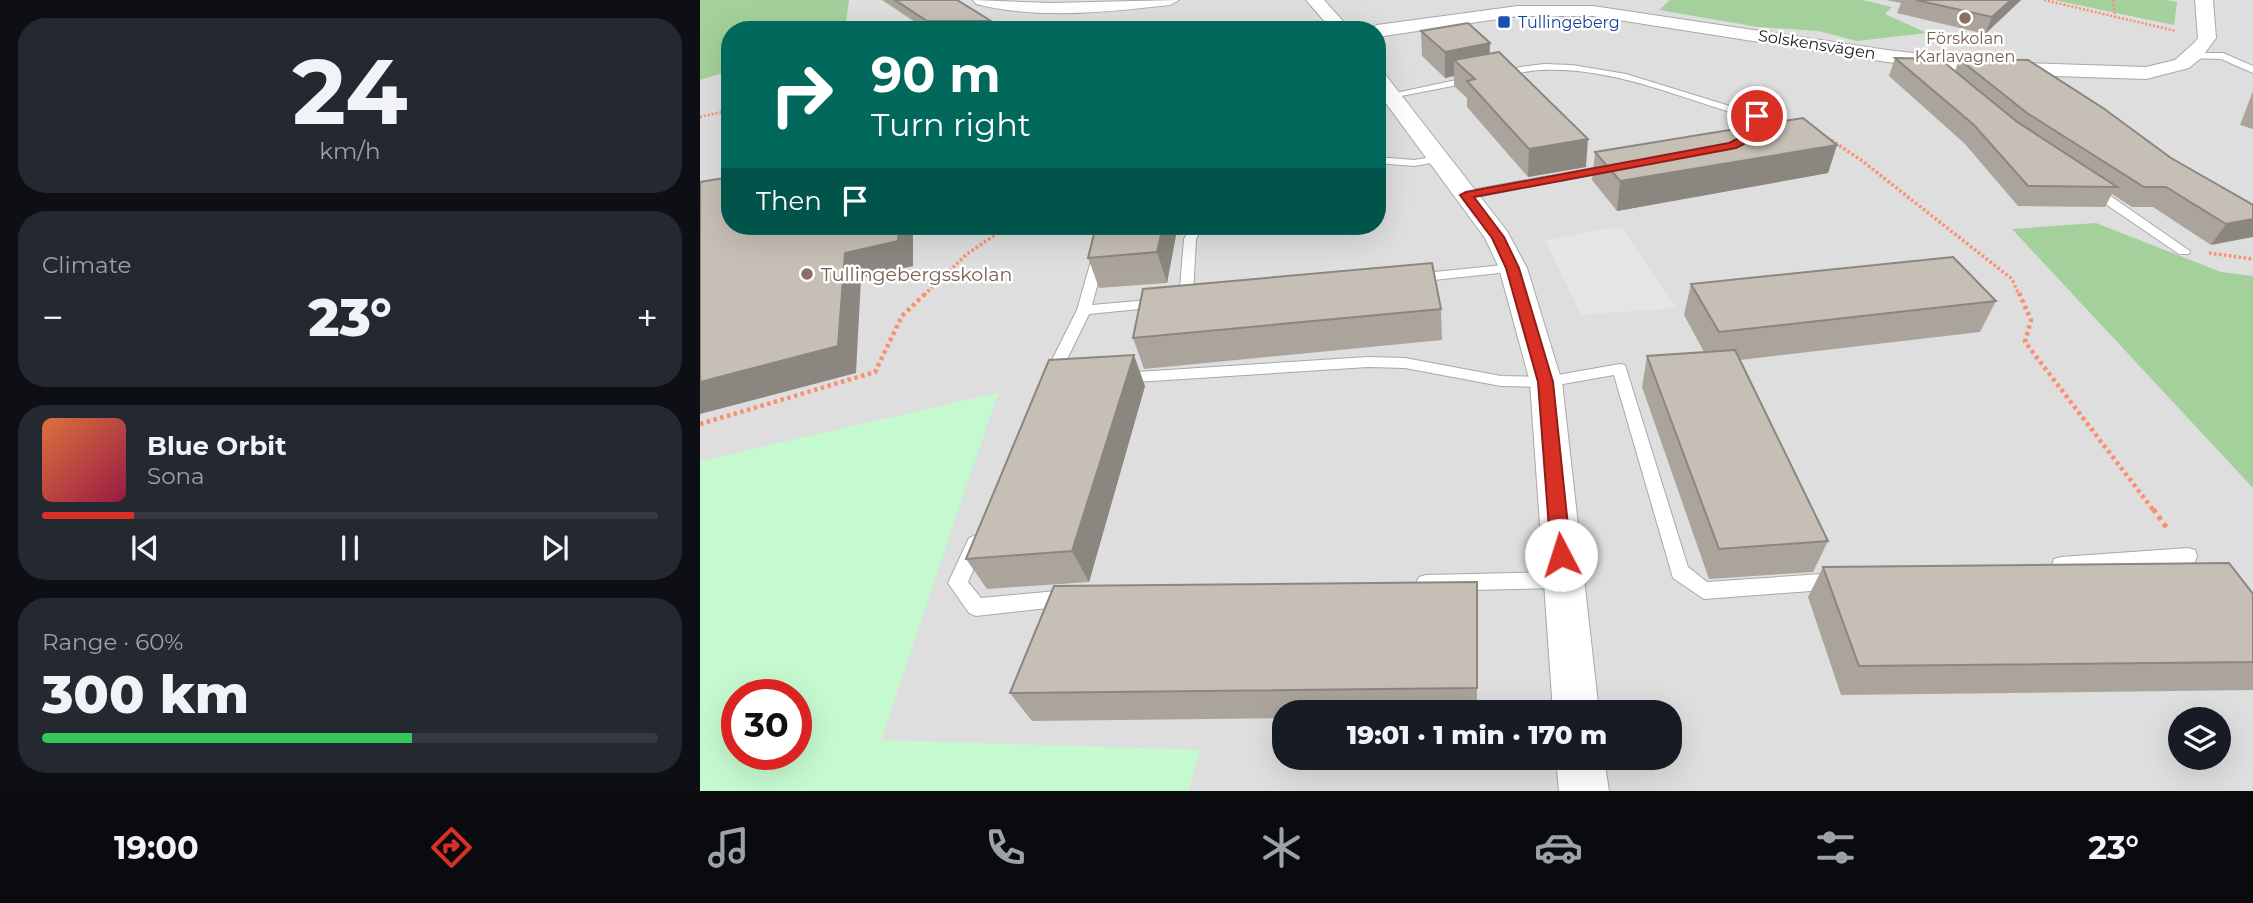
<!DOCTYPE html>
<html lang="en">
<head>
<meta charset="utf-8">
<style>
	:root { --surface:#171b24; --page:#242831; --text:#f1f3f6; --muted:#9ea1a6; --line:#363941; --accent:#d93025 }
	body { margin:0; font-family:Montserrat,sans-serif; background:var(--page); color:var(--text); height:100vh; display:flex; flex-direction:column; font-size:26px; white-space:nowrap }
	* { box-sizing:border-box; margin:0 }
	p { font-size:23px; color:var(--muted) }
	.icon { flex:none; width:38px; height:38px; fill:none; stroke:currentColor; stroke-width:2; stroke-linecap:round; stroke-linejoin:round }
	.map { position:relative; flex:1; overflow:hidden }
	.sheet { display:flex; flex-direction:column; gap:18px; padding:18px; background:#0d0f14; width:700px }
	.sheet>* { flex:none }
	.top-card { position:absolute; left:21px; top:21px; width:665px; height:214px; border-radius:28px; box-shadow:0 7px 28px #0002; background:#00695c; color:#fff; overflow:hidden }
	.fabs { position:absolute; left:1468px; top:707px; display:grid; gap:14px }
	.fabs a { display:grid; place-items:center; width:63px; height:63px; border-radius:50%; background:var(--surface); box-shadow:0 7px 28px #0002; font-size:35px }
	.speed { position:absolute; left:21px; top:679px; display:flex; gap:14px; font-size:35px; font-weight:700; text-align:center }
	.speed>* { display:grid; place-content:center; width:91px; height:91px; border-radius:50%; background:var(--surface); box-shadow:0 7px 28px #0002; line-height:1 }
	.speed .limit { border:10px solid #d22; background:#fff; color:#111 }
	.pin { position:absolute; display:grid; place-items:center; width:60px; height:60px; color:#fff; margin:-30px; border:4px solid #fff; border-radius:50%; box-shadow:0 2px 7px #0007 }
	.me { position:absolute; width:77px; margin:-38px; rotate:355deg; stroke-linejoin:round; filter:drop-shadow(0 0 5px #0008) }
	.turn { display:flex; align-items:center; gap:24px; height:147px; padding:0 35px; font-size:32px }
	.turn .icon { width:91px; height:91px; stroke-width:2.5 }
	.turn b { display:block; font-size:49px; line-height:60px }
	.then { display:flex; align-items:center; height:66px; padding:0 35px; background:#0003; gap:14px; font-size:26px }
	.big { font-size:52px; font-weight:800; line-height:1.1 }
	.sheet .tile { flex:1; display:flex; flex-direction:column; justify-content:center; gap:10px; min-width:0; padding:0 24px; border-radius:28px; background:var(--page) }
	.sheet .dial { align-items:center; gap:0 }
	.dial b { font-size:91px; line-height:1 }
	.song { display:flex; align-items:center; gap:21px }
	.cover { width:84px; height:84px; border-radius:10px; background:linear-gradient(135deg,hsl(20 70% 55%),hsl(340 70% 35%)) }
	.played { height:7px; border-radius:4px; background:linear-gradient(90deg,var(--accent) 15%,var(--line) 15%) }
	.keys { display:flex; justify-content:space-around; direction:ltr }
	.heat { display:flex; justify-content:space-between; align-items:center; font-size:38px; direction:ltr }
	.charge { height:10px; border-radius:5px; background:linear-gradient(90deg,#34c759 60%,var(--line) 0) }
	.trip { position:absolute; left:572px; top:700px; width:410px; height:70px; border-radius:28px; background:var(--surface); box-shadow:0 7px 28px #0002; font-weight:800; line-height:70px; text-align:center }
	.tab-bar { display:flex; height:112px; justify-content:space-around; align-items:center; background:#090b0e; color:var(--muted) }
	.tab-bar .icon { width:49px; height:49px }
	.tab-bar .selected { color:var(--accent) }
	.tab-bar b { font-size:32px; color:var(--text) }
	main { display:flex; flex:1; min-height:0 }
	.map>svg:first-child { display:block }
</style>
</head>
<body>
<main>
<section class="sheet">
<div class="tile dial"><b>24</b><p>km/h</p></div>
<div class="tile"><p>Climate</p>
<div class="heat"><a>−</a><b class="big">23°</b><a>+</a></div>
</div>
<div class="tile">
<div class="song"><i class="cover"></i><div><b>Blue Orbit</b><p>Sona</p></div></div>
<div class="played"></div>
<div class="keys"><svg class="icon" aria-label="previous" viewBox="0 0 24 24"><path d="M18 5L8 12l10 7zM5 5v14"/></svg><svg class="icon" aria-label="pause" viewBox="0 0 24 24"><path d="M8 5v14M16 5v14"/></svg><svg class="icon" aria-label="next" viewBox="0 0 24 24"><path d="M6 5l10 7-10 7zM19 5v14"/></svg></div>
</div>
<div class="tile"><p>Range · 60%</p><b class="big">300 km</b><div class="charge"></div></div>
</section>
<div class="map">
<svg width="1553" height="791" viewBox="0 0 1553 791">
	<rect width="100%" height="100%" fill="#f1efe7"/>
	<path fill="#dfdede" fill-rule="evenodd" d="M0,0H1553V791H0ZM30,30H677V226H30ZM37,695H96V754H37ZM584,712H970V758H584ZM1480,719H1519V758H1480Z"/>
	<g fill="#a4d19b">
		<path d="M0,0H149L145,30H30V71L0,80Z"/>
		<path d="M970,0H1162L1192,7L1185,14L1227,33L1157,41L1118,31L1058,27L959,10Z"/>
		<path d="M1354,0H1466L1477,2L1474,25Z"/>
		<path d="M1396,223L1521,272L1553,276V488L1312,229Z"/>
	</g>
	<path fill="#c5fad0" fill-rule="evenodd" d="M298,393L181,740L501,750L488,791H0V461ZM37,695H96V754H37Z"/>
	<path fill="#e5e5e5" d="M921,226L976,308L881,315L845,240Z"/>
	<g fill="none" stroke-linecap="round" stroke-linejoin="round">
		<defs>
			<g id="service">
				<path d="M1494,53H1523L1553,66V73L1521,59L1491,58L1489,56Z"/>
				<path d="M844,64L872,65L926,74L1062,116L1043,144L1039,145L1034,142L1051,118C982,99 913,66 840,70C825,71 811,75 797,78L792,75L820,67Z"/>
				<path d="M775,76L780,79L778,81L691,98L686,95Z"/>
				<path d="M738,156L744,159L742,161L714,166L677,163V157L714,160Z"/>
				<path d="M915,164L921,167L919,169L766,199L760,195L766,191Z"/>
				<path d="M1392,185L1396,186L1490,251L1489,254H1479L1388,192V186Z"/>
				<path d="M401,226H413L392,305L459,299L466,303L459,307L389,314L357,380H347L344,376L377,310Z"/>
				<path d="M491,226H503L496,239L493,296L498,300L486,305L479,301L484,239Z"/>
				<path d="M813,264L820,268L818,271L715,282L708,278L715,274Z"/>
				<path d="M668,357L705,358L801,376L846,377L920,364L925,365L988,567L1007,582L1136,573L1143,575L1146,581L1143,587L1136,589L1004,599L973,578L914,375L846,387L801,386L705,368L668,367L421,383L413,378L421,373Z"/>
				<path d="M276,535L283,538L285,543L268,582L281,598L368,590L375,593L378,599L375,605L276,616L269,613L248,583L269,538Z"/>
				<path d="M1488,548L1495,550L1497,556L1495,562L1488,564L1361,573L1354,571L1352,565L1354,559L1361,557Z"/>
				<path d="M863,572L870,574L873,580L870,586L863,588L726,591L719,589L716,583L719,577L726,575Z"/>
			</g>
			<g id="minor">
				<path d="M273,0L349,3L479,0L470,5C405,12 340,20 276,4Z"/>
				<path d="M606,0H624L651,30H632Z"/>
				<path d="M1495,0H1513L1516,38L1501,58L1489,68L1446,79L1292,74L1187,62L893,16H818L677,37V30H669L677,25L818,6H893L1187,50L1292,62L1446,67L1475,60L1494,43L1498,38Z"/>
				<path d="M677,71L684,73L807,231L827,268L862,382L899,712H853L830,382L799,268L785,238L677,91Z"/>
				<path d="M856,758H904L909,791H859Z"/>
			</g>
		</defs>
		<use href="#service" stroke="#a8a8a8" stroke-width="2"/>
		<use href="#minor" stroke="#a8a8a8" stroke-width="2"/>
		<g stroke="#fc8f6e" stroke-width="2.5" stroke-dasharray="2 2" stroke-linecap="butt">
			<path d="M1344,0L1476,31"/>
			<path d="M1413,0L1415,17"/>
			<path d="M0,117L30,110"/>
		</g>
		<g stroke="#fc8f6e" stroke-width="3.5" stroke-dasharray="2.5 2.5" stroke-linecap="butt">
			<path d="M1131,140L1161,160L1312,279L1319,295"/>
			<path d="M1509,253L1553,259"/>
			<path d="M224,295L267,254L308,226"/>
		</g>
		<g stroke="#fc8f6e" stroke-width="4.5" stroke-dasharray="3.5 3.5" stroke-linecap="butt">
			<path d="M1319,293L1331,320L1325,342L1454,511"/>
			<path d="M0,424L175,372L202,316L226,293"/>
		</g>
		<path stroke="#fc8f6e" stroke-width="5" stroke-dasharray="4.5 4.5" stroke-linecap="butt" d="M1453,509L1467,528"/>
		<use href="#service" fill="#fff" fill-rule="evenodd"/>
		<use href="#minor" fill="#fff" fill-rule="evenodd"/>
	</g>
	<g fill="#aaa49d">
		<path d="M182,0H257L291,21L295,30H227Z"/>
		<path d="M1186,0H1321L1285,34L1197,13L1201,3Z"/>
		<path d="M721,31L790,43L789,54L886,167L828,177L767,107V98L754,86V76L745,78L722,56Z"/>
		<path d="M1195,58L1255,71L1259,59L1471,158L1553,205L1511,245L1453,207H1432L1412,194L1405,207L1318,206L1265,144L1189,76Z"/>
		<path d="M1553,91V129L1540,125Z"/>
		<path d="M1137,145L1128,173L917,211L892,180L895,152Z"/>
		<path d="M476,235L467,283L399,288L388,258Z"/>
		<path d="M991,284L1296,301L1280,332L1040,360L1128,541L1113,572L1009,579L942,387L947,356L1004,352L984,315Z"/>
		<path d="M741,309L742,340L444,369L433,338Z"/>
		<path d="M445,386L389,582L287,589L266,559Z"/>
		<path d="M1123,567L1553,594V690L1141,695L1108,597Z"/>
		<path d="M777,582V712H584V718L332,721L310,693Z"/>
	</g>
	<g fill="#8b867f">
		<path d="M1311,0H1321L1285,34L1292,17Z"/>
		<path d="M790,43L789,69L754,60V76L745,78V52Z"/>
		<path d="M888,139L886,167L828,177L829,149Z"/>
		<path d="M1137,145L1128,173L917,211L920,181Z"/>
		<path d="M1553,219V237L1511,245L1526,224Z"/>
		<path d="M199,226H213V266L161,278L156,373L0,414V382L145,253Z"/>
		<path d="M463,226H480L476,235L467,283L457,252Z"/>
		<path d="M434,355L445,386L389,582L372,551Z"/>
	</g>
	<g fill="#c6bfb6" stroke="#8b867f" stroke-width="2">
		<path d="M195,0H257L291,21H227Z"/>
		<path d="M1216,0H1311L1292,17Z"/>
		<path d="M768,23L790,43L745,52L721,31Z"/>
		<path d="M799,52L888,139L829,149L767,81L775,79L754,60Z"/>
		<path d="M1195,58L1240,59L1316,121L1417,187L1328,186L1274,125Z"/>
		<path d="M1259,59L1328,60L1403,108L1471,158L1553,205V219L1526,224L1466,187H1444L1327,113Z"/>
		<path d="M1103,118L1137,145L920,181L895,152Z"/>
		<path d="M30,177V226H199L198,241L145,253L138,346L0,382V182Z"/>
		<path d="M396,226H463L457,252L388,258Z"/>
		<path d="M1253,257L1296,301L1019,332L991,284Z"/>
		<path d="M732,263L741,309L433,338L443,289Z"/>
		<path d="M1035,350L1128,541L1019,549L947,356Z"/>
		<path d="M434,355L372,551L266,559L349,360Z"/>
		<path d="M1529,563L1553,594V662L1159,666L1123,567Z"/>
		<path d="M777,582V688L310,693L354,586Z"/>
	</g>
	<path fill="#d93025" stroke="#8d1f18" stroke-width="2" d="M1057,113L1062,116L1044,144L1036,148L774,197L804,237L819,268L853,382L871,555L868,561L861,563L854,561L851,555L838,382L806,268L792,238L760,195L766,192L1029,143L1037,139L1053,114Z"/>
	<g fill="#8d6e63" stroke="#fff" stroke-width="2.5">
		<circle cx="1265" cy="18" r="7"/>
		<circle cx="107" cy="274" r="7"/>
	</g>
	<rect fill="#1a4fb4" stroke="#fff" stroke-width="2.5" x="797" y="15" width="14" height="14" rx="3.5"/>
	<g text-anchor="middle" stroke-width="5" stroke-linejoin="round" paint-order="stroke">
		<g font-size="16" fill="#164399" stroke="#fff" text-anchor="start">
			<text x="818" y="28">Tullingeberg</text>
		</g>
		<g font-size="16" fill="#785e54" stroke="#fff">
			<text x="1265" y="44">Förskolan<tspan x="1265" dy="18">Karlavagnen</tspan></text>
		</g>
		<g font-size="16" fill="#212121" stroke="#fff">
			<text transform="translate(1117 44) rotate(9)" y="6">Solskensvägen</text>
		</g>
		<g font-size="19" fill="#785e54" stroke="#fff" text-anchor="start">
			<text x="121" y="281">Tullingebergsskolan</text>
		</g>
	</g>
</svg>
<div class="fabs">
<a><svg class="icon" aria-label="layers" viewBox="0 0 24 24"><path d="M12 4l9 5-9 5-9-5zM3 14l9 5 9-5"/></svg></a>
</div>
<div class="speed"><div class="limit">30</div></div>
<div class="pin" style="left:1057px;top:116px;background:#d93025"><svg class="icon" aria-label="arrive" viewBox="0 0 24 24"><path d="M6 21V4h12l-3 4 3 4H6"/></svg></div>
<svg class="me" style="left:861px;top:555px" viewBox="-20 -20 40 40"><circle r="19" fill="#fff"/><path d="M0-13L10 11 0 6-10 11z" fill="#d93025"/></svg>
<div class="trip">19:01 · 1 min · 170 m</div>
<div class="top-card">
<div class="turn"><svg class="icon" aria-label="right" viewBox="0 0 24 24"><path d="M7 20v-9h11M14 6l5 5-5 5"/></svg><div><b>90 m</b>Turn right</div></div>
<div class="then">Then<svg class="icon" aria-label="arrive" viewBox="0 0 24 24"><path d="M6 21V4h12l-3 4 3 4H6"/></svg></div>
</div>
</div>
</main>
<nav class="tab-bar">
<b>19:00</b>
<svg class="icon selected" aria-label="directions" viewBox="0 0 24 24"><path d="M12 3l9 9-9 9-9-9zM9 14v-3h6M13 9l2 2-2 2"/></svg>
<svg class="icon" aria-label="music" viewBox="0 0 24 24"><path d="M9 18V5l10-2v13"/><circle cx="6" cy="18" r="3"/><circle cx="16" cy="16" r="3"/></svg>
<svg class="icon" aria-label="phone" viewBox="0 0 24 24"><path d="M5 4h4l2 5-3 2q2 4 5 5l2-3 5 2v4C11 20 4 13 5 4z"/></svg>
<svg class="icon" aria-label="climate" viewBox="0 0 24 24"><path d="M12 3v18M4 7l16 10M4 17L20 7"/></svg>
<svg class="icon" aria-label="car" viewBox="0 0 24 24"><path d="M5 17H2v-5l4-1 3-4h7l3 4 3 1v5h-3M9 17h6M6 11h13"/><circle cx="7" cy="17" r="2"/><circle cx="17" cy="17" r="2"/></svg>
<svg class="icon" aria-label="filters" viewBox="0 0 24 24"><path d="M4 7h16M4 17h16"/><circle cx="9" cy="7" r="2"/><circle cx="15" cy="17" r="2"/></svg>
<b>23°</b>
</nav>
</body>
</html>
